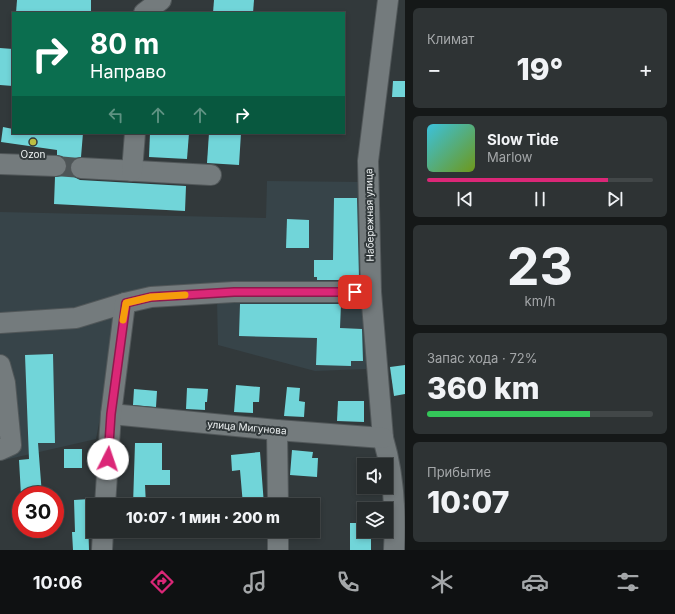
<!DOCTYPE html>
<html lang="ru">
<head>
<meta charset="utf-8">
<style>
	:root { --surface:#262b2c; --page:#2e3334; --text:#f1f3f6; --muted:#a4a7a9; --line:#424748; --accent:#db2777 }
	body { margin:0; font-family:Inter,sans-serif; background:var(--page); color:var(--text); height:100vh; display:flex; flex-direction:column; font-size:15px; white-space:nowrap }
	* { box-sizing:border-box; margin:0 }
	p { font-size:13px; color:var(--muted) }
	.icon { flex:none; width:22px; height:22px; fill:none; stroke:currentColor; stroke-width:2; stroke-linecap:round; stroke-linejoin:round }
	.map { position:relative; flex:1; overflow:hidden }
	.panel { display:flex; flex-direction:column; gap:8px; padding:8px; background:#151818; width:270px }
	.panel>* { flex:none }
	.hud { position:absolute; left:12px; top:12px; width:333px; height:122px; border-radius:0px; box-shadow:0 2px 6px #0003,0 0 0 1px var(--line); background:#0b6e4f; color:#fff; overflow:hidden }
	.buttons { position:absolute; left:357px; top:458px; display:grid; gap:8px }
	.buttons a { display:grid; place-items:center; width:36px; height:36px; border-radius:0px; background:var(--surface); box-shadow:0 2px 6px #0003,0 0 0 1px var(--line); font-size:20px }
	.speed { position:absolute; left:12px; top:486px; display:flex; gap:8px; font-size:20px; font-weight:700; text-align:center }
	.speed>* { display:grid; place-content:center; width:52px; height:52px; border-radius:50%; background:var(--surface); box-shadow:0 2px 6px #0003,0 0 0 1px var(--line); line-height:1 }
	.speed .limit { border:6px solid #d22; background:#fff; color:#111 }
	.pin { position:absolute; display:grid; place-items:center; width:34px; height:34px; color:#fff; margin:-17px; border-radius:8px; box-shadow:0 2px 6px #0006 }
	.me { position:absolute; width:44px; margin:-22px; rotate:4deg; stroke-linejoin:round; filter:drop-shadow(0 0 3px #0008) }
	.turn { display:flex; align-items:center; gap:14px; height:84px; padding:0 12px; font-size:18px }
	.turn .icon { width:52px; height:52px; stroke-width:2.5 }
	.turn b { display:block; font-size:28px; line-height:34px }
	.lanes { display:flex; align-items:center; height:38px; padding:0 12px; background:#0003; justify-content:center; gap:20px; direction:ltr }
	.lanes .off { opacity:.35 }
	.big { font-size:30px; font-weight:800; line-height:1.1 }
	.panel .card { flex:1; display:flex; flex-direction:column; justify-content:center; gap:6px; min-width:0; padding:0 14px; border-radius:6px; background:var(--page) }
	.panel .dial { align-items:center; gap:0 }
	.dial b { font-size:52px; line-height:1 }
	.song { display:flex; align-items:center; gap:12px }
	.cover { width:48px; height:48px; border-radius:6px; background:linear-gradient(135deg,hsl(190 70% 55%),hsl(80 70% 35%)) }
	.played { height:4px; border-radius:2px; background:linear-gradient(90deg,var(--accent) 80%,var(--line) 80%) }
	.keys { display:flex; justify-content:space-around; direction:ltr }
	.heat { display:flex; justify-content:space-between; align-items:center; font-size:22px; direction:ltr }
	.charge { height:6px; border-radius:3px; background:linear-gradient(90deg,#34c759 72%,var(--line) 0) }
	.trip { position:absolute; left:86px; top:498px; width:234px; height:40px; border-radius:0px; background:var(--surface); box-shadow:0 2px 6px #0003,0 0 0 1px var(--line); font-weight:800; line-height:40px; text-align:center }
	.tab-bar { display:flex; height:64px; justify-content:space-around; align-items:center; background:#0f1112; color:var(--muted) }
	.tab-bar .icon { width:28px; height:28px }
	.tab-bar .active { color:var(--accent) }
	.tab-bar b { font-size:18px; color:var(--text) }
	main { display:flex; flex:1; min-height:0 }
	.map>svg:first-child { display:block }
</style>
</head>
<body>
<main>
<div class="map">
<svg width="405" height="550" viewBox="0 0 405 550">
	<rect width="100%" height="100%" fill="#32393b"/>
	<path fill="#374449" d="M267,181L363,182L366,369L315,371L218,345L217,300L120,310L96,439L0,461V212L266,218Z"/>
	<g fill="#71d5d9">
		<path d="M17,0H91V13H16Z"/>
		<path d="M214,0H254L253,13H213Z"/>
		<path d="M0,48L13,49V86L0,85Z"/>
		<path d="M393,81H405V97H392Z"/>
		<path d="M3,127L13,129V133H83L81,157L75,158L72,161L70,167L71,173L74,177L80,180L186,186L185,211L54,204L55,177L62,176L66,172L67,166L66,160L62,156L57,155V150L1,142Z"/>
		<path d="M150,133H189L187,159L149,157Z"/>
		<path d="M209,133H241L239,165L207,163Z"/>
		<path d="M334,198H357L359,278H341V280H317V277H314V260H333Z"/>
		<path d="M287,219L309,220V248H286Z"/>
		<path d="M240,304H341L340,328L362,329L363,361H351V366L316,365L317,338L239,336Z"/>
		<path d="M53,354L55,443H38L42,495H21L19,460L29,459L25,355Z"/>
		<path d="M405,365V394L394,396L390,367Z"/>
		<path d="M236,385L260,387L259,402H253V413L234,412Z"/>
		<path d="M287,387L300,388L299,401L305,402L304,417L284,416Z"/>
		<path d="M187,388L208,389L207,402H205V410L186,409Z"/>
		<path d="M134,389L157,391L156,407L133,405Z"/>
		<path d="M338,401H364V422L337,421Z"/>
		<path d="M135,443H162V470H170V485H145L146,505H133Z"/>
		<rect x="64" y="449" width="18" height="19"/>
		<path d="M292,450L313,452L312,458H318L317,477L290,475Z"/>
		<path d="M260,452L264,505H243L240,470L232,471L231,455Z"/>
		<path d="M90,499L91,517H88L89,550H73L72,532H75L74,500Z"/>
		<path d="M350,523H364V531H371V550H350Z"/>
	</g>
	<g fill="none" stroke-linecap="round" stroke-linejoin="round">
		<path stroke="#4e5557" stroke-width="20" stroke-dasharray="20 10" stroke-linecap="butt" d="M56,166L81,168"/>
		<defs>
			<g id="minor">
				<path d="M388,0L368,161L371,292L383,438C394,475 396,512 394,550"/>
				<path d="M144,13L161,0"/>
				<path d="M0,164L56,166"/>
				<path d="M81,168L211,175"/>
				<path d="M132,171L135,133"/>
				<path d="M0,323L76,318L125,303L151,297L234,292H371"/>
				<path d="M0,365L5,383L11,445L0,450"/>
				<path d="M111,414L277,430L383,438"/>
				<path d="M277,430L278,505"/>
				<path d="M105,505L111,414L125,303"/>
				<path d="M278,531V550"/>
				<path d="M102,550L103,531"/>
			</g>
		</defs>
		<use href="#minor" stroke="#515759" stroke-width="22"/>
		<use href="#minor" stroke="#747b7d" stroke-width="20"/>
	</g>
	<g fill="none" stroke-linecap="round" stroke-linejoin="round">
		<defs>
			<path id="route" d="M108,459L111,414L126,303L151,297L234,292H355"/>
		</defs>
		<use href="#route" stroke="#8e194d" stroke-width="10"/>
		<use href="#route" stroke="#db2777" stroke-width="7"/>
		<path stroke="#f59e0b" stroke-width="7" d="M123,320L126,303L151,297L185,295"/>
	</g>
	<circle fill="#bcbf43" stroke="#32393b" stroke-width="1.5" cx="33" cy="142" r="4"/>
	<g text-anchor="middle" stroke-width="4" stroke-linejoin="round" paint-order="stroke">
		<g font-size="10" fill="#eff3f4" stroke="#32393b">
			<text x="33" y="158">Ozon</text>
		</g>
		<g font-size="10" fill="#eff3f4" stroke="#32393b">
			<text transform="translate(369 215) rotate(-91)" y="4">Набережная улица</text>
			<text transform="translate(247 427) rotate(5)" y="4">улица Мигунова</text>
		</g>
	</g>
</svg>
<div class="buttons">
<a><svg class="icon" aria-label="sound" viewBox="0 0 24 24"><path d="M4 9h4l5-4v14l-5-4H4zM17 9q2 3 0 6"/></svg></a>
<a><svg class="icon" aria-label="layers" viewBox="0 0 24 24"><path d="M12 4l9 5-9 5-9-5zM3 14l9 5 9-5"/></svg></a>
</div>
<div class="speed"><div class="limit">30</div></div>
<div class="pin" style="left:355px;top:292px;background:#d93025"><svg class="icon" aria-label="arrive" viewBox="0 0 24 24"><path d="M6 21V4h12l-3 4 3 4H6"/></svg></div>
<svg class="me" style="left:108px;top:459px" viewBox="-20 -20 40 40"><circle r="19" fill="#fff"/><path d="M0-13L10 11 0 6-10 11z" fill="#db2777"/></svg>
<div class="trip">10:07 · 1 мин · 200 m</div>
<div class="hud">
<div class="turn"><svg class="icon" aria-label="right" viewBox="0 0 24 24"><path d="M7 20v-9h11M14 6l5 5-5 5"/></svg><div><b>80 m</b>Направо</div></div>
<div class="lanes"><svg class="icon off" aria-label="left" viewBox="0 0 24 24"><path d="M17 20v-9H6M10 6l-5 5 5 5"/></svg><svg class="icon off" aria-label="ahead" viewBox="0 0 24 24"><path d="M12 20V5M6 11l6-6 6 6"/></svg><svg class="icon off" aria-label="ahead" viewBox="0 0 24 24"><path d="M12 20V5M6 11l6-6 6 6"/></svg><svg class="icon" aria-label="right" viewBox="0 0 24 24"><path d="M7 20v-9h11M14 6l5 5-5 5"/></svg></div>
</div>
</div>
<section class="panel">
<div class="card"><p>Климат</p>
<div class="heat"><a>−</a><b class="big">19°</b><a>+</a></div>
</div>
<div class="card">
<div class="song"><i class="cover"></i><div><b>Slow Tide</b><p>Marlow</p></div></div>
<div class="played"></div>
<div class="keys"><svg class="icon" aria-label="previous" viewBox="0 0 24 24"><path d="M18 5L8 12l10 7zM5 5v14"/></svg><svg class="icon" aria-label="pause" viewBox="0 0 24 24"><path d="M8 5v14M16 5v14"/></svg><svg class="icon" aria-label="next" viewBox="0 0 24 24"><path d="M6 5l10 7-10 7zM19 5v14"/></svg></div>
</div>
<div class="card dial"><b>23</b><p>km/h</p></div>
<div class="card"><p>Запас хода · 72%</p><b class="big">360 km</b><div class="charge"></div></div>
<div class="card"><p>Прибытие</p><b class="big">10:07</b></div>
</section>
</main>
<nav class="tab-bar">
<b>10:06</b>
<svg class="icon active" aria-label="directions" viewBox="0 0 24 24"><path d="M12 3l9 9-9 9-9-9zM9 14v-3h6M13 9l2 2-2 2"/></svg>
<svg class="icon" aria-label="music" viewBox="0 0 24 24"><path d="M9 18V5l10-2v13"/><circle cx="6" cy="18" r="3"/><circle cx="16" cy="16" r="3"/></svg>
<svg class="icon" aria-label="phone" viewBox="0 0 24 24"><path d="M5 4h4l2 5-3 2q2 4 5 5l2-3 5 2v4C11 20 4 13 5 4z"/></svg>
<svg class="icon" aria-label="climate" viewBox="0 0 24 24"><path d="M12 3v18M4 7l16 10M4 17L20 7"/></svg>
<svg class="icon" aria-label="car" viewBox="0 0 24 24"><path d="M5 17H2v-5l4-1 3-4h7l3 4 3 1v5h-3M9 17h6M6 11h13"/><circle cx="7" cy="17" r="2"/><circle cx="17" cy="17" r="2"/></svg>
<svg class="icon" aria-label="filters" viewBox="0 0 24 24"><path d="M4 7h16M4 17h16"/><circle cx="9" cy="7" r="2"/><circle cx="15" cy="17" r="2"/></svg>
</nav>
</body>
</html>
